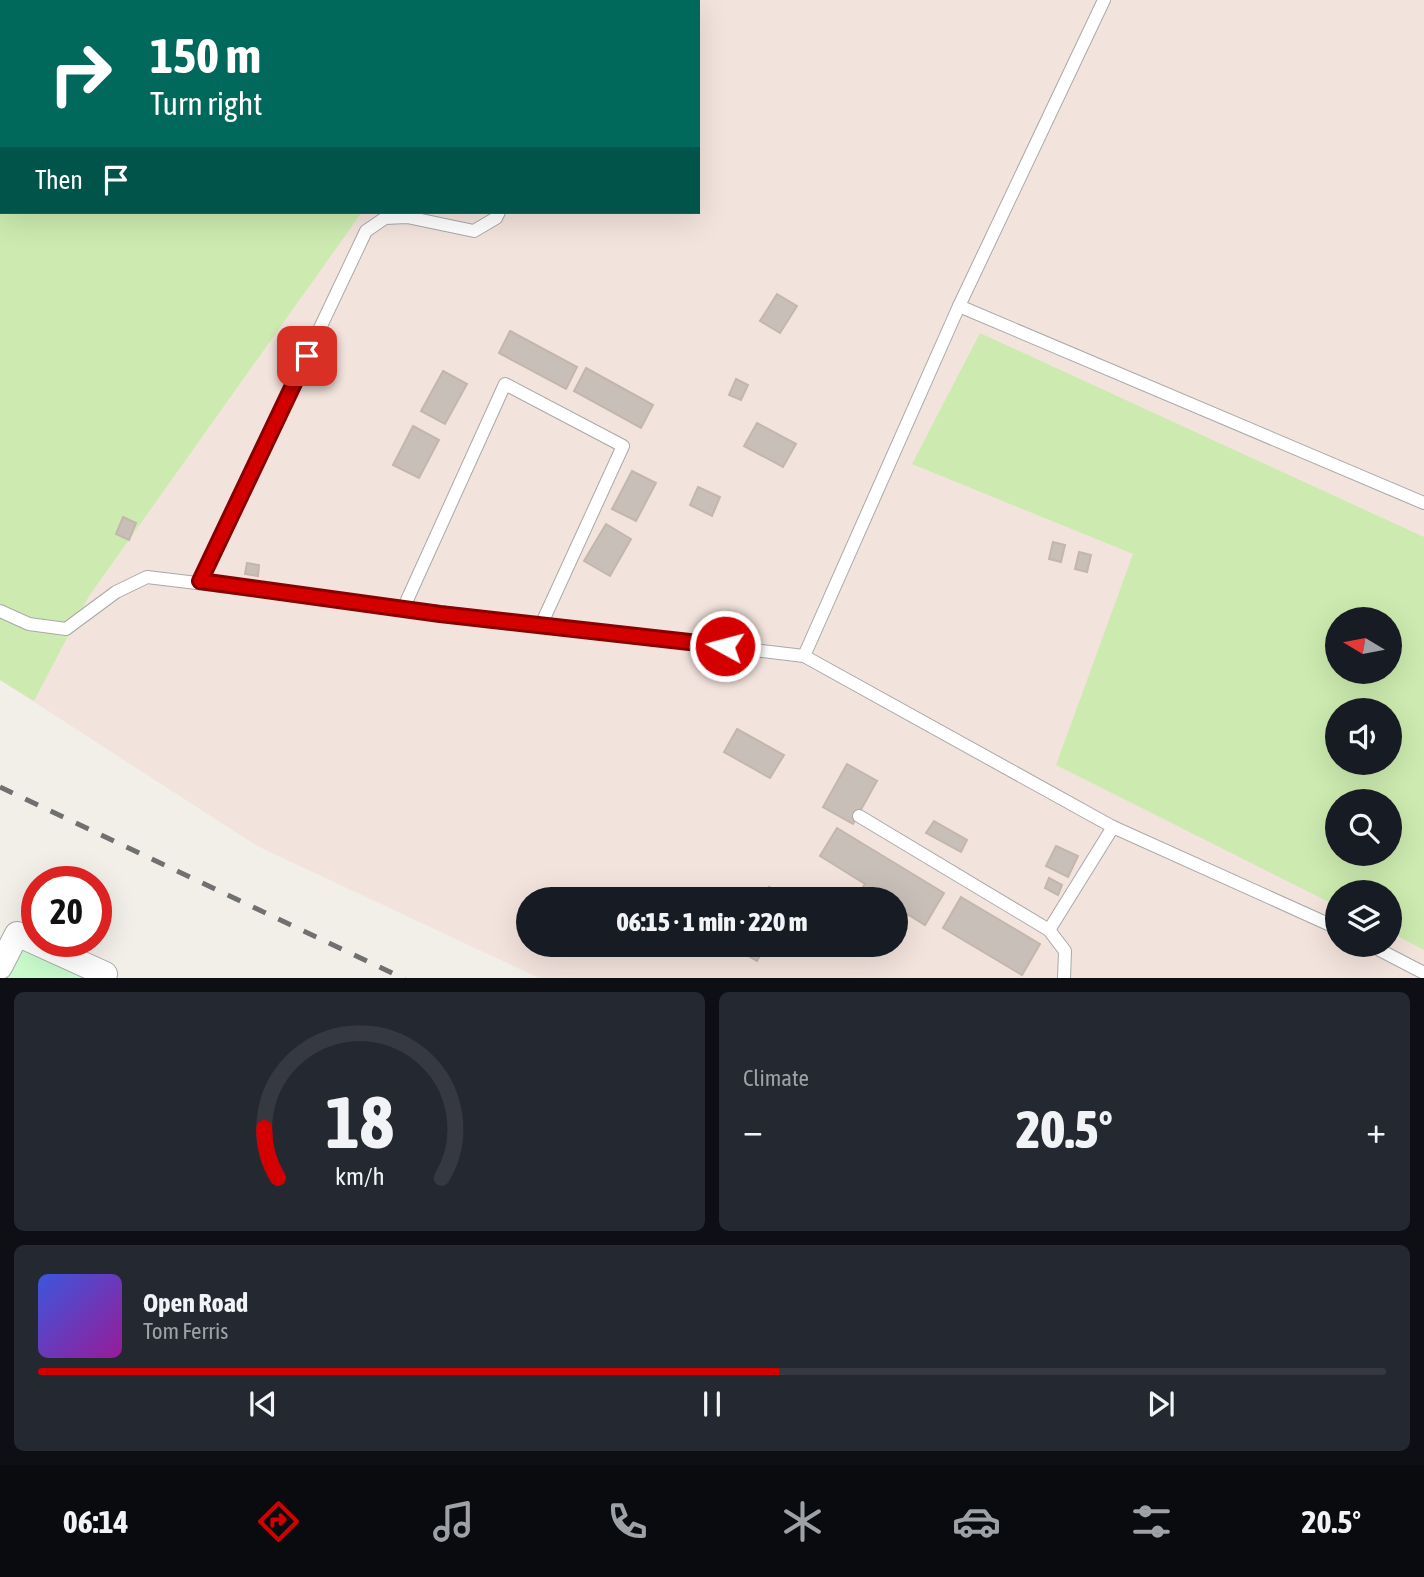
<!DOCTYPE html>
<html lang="en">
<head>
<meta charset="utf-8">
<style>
	:root { --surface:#171b24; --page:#242831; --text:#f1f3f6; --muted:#9ea1a6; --line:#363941; --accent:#d40000 }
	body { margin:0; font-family:"Asap Condensed",sans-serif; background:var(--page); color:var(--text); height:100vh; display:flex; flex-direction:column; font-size:26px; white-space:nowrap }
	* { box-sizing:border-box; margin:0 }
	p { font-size:23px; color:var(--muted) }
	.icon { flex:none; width:38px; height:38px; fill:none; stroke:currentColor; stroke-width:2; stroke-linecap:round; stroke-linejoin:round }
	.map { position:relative; height:978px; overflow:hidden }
	.side { display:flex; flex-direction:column; gap:14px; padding:14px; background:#0d0f14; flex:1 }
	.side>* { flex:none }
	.guide { position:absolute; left:0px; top:0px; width:700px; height:214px; box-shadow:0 7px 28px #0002; background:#00695c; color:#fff; overflow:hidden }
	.needle { width:46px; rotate:280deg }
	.controls { position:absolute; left:1325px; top:607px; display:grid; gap:14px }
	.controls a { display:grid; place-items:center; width:77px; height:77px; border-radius:50%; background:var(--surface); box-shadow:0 7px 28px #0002; font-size:35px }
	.speed { position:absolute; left:21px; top:866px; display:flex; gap:14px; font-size:35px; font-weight:700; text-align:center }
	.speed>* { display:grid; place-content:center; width:91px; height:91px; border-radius:50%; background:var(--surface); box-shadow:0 7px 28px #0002; line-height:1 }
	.speed .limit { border:10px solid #d22; background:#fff; color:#111 }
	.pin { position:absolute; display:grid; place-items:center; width:60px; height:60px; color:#fff; margin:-30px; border-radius:14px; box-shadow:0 4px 10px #0006 }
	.me { position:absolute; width:77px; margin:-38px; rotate:277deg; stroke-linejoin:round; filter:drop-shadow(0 0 5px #0008) }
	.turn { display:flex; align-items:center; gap:24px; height:147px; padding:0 35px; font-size:32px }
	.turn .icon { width:91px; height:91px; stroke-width:2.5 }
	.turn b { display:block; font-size:49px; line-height:60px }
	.then { display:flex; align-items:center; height:66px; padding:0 35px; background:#0003; gap:14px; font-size:26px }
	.big { font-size:52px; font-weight:800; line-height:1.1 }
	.side .tile { flex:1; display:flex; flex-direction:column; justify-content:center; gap:10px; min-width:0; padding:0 24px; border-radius:10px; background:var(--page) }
	.side .dial { align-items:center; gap:0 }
	.dial svg { height:182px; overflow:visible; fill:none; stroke:var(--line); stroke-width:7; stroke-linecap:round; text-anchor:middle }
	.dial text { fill:var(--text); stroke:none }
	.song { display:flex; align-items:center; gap:21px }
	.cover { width:84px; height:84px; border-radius:10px; background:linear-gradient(135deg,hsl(230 70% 55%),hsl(300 70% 35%)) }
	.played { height:7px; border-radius:4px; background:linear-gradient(90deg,var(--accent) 55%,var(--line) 55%) }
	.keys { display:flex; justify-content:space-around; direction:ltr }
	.heat { display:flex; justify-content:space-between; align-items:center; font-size:38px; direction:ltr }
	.side .tiles { flex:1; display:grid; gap:14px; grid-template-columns:1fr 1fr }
	.tile:last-child { grid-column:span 2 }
	.trip { position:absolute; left:516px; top:887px; width:392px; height:70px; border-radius:35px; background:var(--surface); box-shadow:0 7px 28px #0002; font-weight:800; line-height:70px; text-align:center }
	.menu { display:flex; height:112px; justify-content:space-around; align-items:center; background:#090b0e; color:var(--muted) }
	.menu .icon { width:49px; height:49px }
	.menu .selected { color:var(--accent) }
	.menu b { font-size:32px; color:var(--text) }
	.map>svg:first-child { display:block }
</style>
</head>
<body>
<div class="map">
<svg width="1424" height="979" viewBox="0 0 1424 979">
	<rect width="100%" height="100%" fill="#f2efe9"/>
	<path fill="#f3e3dd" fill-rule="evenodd" d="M0,0H1424V978H539L257,846L0,680ZM2,2H698V212H2ZM1337,620H1390V672H1337ZM1337,710H1390V763H1337ZM1337,802H1390V854H1337ZM1337,892H1390V945H1337ZM528,900H896V945H528Z"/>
	<g fill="#cdebb0" fill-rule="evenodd">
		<path d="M0,0L345,2H2V212H362L89,596L34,701L0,680Z"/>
		<path d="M980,333L1424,537V950L1390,932V892H1337V906L1056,765L1133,554L912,464ZM1337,620H1390V672H1337ZM1337,710H1390V763H1337ZM1337,802H1390V854H1337Z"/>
	</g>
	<path fill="#c8facc" d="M21,946L90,979H5Z"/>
	<g fill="#c7bfb8" stroke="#c4b6ab" stroke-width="2">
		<path d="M777,294L797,306L780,333L760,321Z"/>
		<path d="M510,331L577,367L566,389L499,353Z"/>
		<path d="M586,368L653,405L641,428L574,391Z"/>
		<path d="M443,371L467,384L445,424L421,411Z"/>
		<path d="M736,379L748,385L741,400L729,395Z"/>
		<path d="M757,423L796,444L783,467L744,446Z"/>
		<path d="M413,426L439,440L419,478L393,465Z"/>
		<path d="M632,471L656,483L636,521L612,509Z"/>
		<path d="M698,487L720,497L712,516L690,505Z"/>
		<path d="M123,517L136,523L129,540L116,534Z"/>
		<path d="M606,524L631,539L610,576L584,561Z"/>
		<path d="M1053,542L1065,545L1061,562L1049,559Z"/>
		<path d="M1079,552L1091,555L1087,572L1075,569Z"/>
		<path d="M247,563L259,565L258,576L245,574Z"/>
		<path d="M737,729L784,755L770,778L724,752Z"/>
		<path d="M847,764L877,781L853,824L823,807Z"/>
		<path d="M934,821L967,840L961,852L926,833Z"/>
		<path d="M837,828L944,893L925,925L896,907V900H883L863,887L865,884L820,856Z"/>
		<path d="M1056,846L1078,856L1068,877L1046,866Z"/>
		<path d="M1049,878L1062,885L1058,895L1045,888Z"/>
		<path d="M769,887L791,899V900H762Z"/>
		<path d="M961,897L1040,944L1022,975L943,928Z"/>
		<path d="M736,945H766L757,961L734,948Z"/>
	</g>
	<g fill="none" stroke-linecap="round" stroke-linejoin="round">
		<defs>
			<g id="service">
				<path d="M584,2V0"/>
				<path d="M959,306L1424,503"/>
				<path d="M200,581L366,231L385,218L407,217L474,231L496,218L499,212"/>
				<path d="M403,609L505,384L623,446L541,625"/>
				<path d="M0,611L29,624L66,629L116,592L147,577L804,656L1113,827L1337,928"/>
				<path d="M804,656L959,306L1104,0"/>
				<path d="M859,816L1049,930L1065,951L1064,979"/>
				<path d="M1049,930L1113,827"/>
				<path d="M1370,945L1424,973"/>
			</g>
			<path id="minor" d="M0,967L17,934L105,974L103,979"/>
		</defs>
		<use href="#service" stroke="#a9a9a9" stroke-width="14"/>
		<use href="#minor" stroke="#a9a9a9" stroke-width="26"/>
		<use href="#service" stroke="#fff" stroke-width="12"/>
		<use href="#minor" stroke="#fff" stroke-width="24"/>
		<path stroke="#707070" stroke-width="5" stroke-dasharray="14 14" stroke-linecap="butt" d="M0,787L405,979"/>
	</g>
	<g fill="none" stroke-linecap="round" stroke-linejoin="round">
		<defs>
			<path id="route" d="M307,356L200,581L440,614L725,646"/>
		</defs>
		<use href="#route" stroke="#8a0000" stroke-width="18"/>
		<use href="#route" stroke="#d40000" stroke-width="12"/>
	</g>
</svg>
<div class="controls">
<a><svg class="needle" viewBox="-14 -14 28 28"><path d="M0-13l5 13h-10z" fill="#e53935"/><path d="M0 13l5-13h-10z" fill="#9ea1a6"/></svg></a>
<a><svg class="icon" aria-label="sound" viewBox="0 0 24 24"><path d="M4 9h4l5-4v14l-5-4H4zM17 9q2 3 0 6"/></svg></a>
<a><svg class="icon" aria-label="search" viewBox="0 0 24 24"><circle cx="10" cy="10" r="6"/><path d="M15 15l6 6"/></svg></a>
<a><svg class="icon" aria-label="layers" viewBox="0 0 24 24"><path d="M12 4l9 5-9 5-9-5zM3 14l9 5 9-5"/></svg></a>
</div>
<div class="speed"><div class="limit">20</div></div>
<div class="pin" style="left:307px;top:356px;background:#d93025"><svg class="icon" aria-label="arrive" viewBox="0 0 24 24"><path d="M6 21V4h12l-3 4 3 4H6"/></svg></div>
<svg class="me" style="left:725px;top:646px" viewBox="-20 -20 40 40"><circle r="17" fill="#d40000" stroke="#fff" stroke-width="3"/><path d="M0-11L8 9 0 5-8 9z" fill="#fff"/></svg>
<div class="trip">06:15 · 1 min · 220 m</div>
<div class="guide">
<div class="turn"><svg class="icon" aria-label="right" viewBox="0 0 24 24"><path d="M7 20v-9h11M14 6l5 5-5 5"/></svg><div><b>150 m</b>Turn right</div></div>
<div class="then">Then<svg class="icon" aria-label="arrive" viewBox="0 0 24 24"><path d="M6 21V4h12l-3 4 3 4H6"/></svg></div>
</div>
</div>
<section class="side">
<div class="tiles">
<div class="tile dial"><svg viewBox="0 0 100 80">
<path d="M14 69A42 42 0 1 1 86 69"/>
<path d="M14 69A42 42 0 0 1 8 47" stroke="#d40000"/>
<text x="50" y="56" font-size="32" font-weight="700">18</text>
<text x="50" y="72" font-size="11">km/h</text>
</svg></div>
<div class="tile"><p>Climate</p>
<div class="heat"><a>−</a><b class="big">20.5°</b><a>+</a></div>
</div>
<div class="tile">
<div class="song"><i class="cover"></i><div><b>Open Road</b><p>Tom Ferris</p></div></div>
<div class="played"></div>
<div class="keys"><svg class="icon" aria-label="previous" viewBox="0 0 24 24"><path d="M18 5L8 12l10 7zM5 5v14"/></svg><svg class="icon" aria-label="pause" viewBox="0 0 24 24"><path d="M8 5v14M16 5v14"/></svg><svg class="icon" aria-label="next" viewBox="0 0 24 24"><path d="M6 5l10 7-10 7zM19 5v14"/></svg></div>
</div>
</div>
</section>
<nav class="menu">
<b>06:14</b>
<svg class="icon selected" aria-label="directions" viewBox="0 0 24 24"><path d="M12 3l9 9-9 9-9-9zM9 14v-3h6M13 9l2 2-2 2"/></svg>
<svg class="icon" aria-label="music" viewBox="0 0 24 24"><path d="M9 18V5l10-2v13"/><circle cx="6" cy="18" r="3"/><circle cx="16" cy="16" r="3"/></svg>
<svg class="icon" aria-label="phone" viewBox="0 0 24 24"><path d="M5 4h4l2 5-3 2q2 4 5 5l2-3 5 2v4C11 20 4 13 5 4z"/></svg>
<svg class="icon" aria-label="climate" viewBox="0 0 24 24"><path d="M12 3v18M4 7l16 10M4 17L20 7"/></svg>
<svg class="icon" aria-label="car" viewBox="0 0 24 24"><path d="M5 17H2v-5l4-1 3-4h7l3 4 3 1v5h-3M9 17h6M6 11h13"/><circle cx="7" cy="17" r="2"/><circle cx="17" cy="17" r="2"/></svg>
<svg class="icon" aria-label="filters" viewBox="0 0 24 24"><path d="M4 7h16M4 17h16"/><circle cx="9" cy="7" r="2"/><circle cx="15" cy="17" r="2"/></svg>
<b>20.5°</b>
</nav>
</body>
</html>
